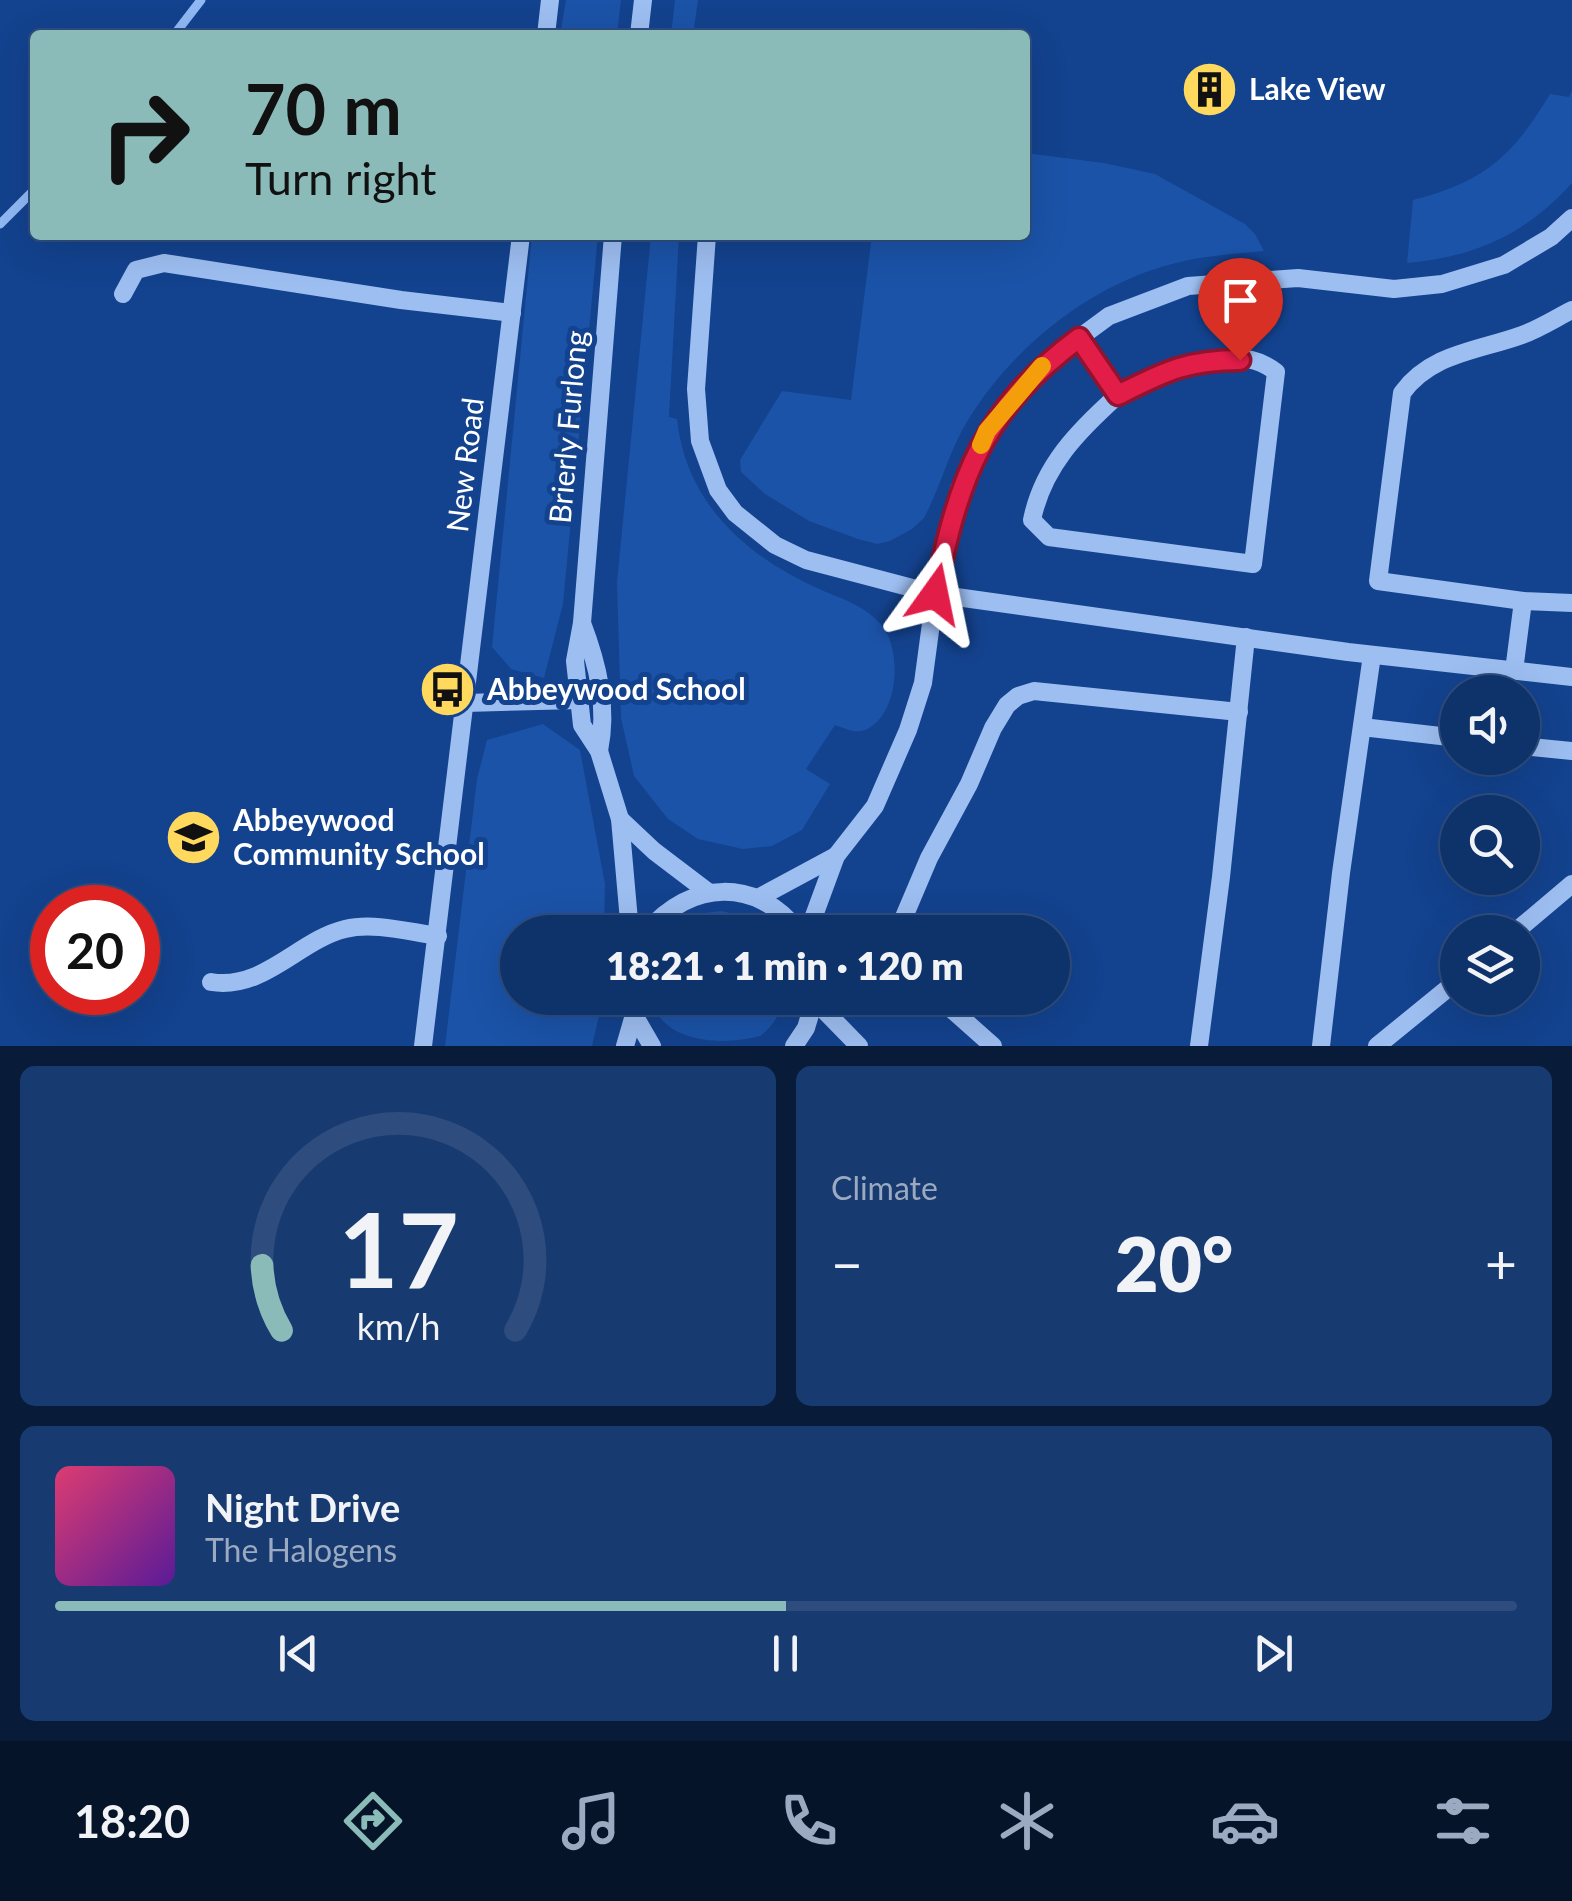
<!DOCTYPE html>
<html lang="en">
<head>
<meta charset="utf-8">
<style>
	:root { --surface:#0e326a; --page:#173a70; --text:#f1f3f6; --muted:#9baac1; --line:#2e4d7e; --accent:#8bbbb9 }
	body { margin:0; font-family:Lato,sans-serif; background:var(--page); color:var(--text); height:100vh; display:flex; flex-direction:column; font-size:38px; white-space:nowrap }
	* { box-sizing:border-box; margin:0 }
	p { font-size:32px; color:var(--muted) }
	.icon { flex:none; width:55px; height:55px; fill:none; stroke:currentColor; stroke-width:2; stroke-linecap:round; stroke-linejoin:round }
	.map { position:relative; height:1046px; overflow:hidden }
	.side { display:flex; flex-direction:column; gap:20px; padding:20px; background:#081c3a; flex:1 }
	.side>* { flex:none }
	.banner { position:absolute; left:30px; top:30px; width:1000px; height:210px; border-radius:10px; box-shadow:0 10px 40px #0002,0 0 0 2px var(--line); background:#8bbbb9; color:#111; overflow:hidden }
	.tools { position:absolute; left:1440px; top:675px; display:grid; gap:20px }
	.tools a { display:grid; place-items:center; width:100px; height:100px; border-radius:50%; background:var(--surface); box-shadow:0 10px 40px #0002,0 0 0 2px var(--line); font-size:50px }
	.speed { position:absolute; left:30px; top:885px; display:flex; gap:20px; font-size:50px; font-weight:700; text-align:center }
	.speed>* { display:grid; place-content:center; width:130px; height:130px; border-radius:50%; background:var(--surface); box-shadow:0 10px 40px #0002,0 0 0 2px var(--line); line-height:1 }
	.speed .limit { border:15px solid #d22; background:#fff; color:#111 }
	.pin { position:absolute; display:grid; place-items:center; width:85px; height:85px; color:#fff; margin:-102px -42px; border-radius:50% 50% 50% 0; rotate:-45deg; box-shadow:0 0 10px #0007 }
	.pin .icon { rotate:45deg }
	.me { position:absolute; width:110px; margin:-55px; rotate:12deg; stroke-linejoin:round; filter:drop-shadow(0 0 8px #0008) }
	.turn { display:flex; align-items:center; gap:35px; height:210px; padding:0 50px; font-size:45px }
	.turn .icon { width:130px; height:130px; stroke-width:2.5 }
	.turn b { display:block; font-size:70px; line-height:85px }
	.big { font-size:75px; font-weight:800; line-height:1.1 }
	.side .widget { flex:1; display:flex; flex-direction:column; justify-content:center; gap:15px; min-width:0; padding:0 35px; border-radius:15px; background:var(--page) }
	.side .dial { align-items:center; gap:0 }
	.dial svg { height:260px; overflow:visible; fill:none; stroke:var(--line); stroke-width:7; stroke-linecap:round; text-anchor:middle }
	.dial text { fill:var(--text); stroke:none }
	.song { display:flex; align-items:center; gap:30px }
	.cover { width:120px; height:120px; border-radius:15px; background:linear-gradient(135deg,hsl(340 70% 55%),hsl(270 70% 35%)) }
	.played { height:10px; border-radius:5px; background:linear-gradient(90deg,var(--accent) 50%,var(--line) 50%) }
	.keys { display:flex; justify-content:space-around; direction:ltr }
	.heat { display:flex; justify-content:space-between; align-items:center; font-size:55px; direction:ltr }
	.side .tiles { flex:1; display:grid; gap:20px; grid-template-columns:1fr 1fr }
	.widget:last-child { grid-column:span 2 }
	.trip { position:absolute; left:500px; top:915px; width:570px; height:100px; border-radius:50px; background:var(--surface); box-shadow:0 10px 40px #0002,0 0 0 2px var(--line); font-weight:800; line-height:100px; text-align:center }
	.menu { display:flex; height:160px; justify-content:space-around; align-items:center; background:#06142a; color:var(--muted) }
	.menu .icon { width:70px; height:70px }
	.menu .current { color:var(--accent) }
	.menu b { font-size:45px; color:var(--text) }
	.map>svg:first-child { display:block }
</style>
</head>
<body>
<div class="map">
<svg width="1572" height="1046" viewBox="0 0 1572 1046">
	<rect width="100%" height="100%" fill="#13428e"/>
	<g fill="#1b53a8">
		<path d="M566,0H621L617,35H560Z"/>
		<path d="M675,0H698L693,35H671Z"/>
		<path d="M1572,90V183C1526,234 1475,257 1407,263L1413,200C1484,182 1513,156 1550,94L1569,97Z"/>
		<path d="M1025,153L1104,163L1155,174L1245,224L1255,234L1264,251C1233,254 1201,256 1172,264C1090,285 1012,348 968,420C949,451 941,486 924,518L912,529L890,541L877,544L858,539L809,521L765,494L741,472L740,460L782,391L851,400L872,235H1025Z"/>
		<path d="M532,235H598L563,604L544,678L511,669L492,647Z"/>
		<path d="M651,235H679L669,417L677,419C686,503 745,555 817,588C841,599 866,605 883,627C902,652 899,716 865,730C855,734 844,728 835,725L806,769L830,784L802,830L772,846L743,849L698,839L668,819L634,776L621,718L617,582Z"/>
		<path d="M543,724L580,750L605,884L604,932H518V998H603L592,1046H445L477,779L487,740Z"/>
		<path d="M721,911L744,916L768,932H669L697,914Z"/>
		<path d="M651,998H786C780,1013 773,1027 760,1036C723,1046 661,1044 651,998Z"/>
	</g>
	<g fill="none" stroke-linecap="round" stroke-linejoin="round">
		<g stroke="#8fb8f4" stroke-width="9">
			<path d="M174,35L201,0"/>
			<path d="M0,224L35,189"/>
		</g>
		<g stroke="#9dbef1" stroke-width="18">
			<path d="M546,35L550,0"/>
			<path d="M639,35L643,0"/>
			<path d="M613,235L582,623L575,661L582,725L599,751L620,819L630,932"/>
			<path d="M707,235L696,389L700,441L718,490L735,513L775,545L806,560L935,594L1348,652L1572,677"/>
			<path d="M123,294L136,270L164,263L401,300L512,313"/>
			<path d="M1572,310C1556,318 1539,329 1522,335C1478,351 1431,353 1402,393L1378,581L1523,601L1572,603"/>
			<path d="M1079,338L1118,395C1078,431 1043,466 1032,520L1049,537L1253,564L1276,372C1232,337 1160,374 1118,395"/>
			<path d="M582,623C598,665 608,707 599,751"/>
			<path d="M1514,671L1523,601"/>
			<path d="M465,703L579,700"/>
			<path d="M1362,727L1458,738"/>
			<path d="M1522,746L1572,751"/>
			<path d="M620,819L654,851L708,892"/>
			<path d="M758,898L836,856"/>
			<path d="M647,932C690,880 757,877 799,932"/>
			<path d="M808,932L836,856L875,806L908,730L923,683L935,594L959,489L987,431L1041,366L1109,316L1188,286L1298,278L1394,289L1442,284L1504,265L1551,237L1572,218"/>
			<path d="M902,932L901,924L929,858L969,784L993,728L1007,705L1018,696L1034,691L1239,712"/>
			<path d="M1515,932L1572,884"/>
			<path d="M211,982C263,991 299,940 345,929C374,922 409,932 438,936"/>
			<path d="M630,998L634,1015L652,1046"/>
			<path d="M939,998L993,1046"/>
			<path d="M815,1001L859,1046"/>
			<path d="M423,1046L521,235"/>
			<path d="M625,1046L634,1015"/>
			<path d="M794,1046L806,1028L815,998"/>
			<path d="M1199,1046L1221,877L1246,637"/>
			<path d="M1321,1046L1341,873L1372,655"/>
			<path d="M1377,1046L1458,980"/>
		</g>
	</g>
	<g fill="none" stroke-linecap="round" stroke-linejoin="round">
		<defs>
			<path id="route" d="M935,594C959,478 981,411 1079,338L1118,395C1164,372 1186,360 1240,360"/>
		</defs>
		<use href="#route" stroke="#92132f" stroke-width="25"/>
		<use href="#route" stroke="#e11d48" stroke-width="18"/>
		<path stroke="#f59e0b" stroke-width="18" d="M981,445L987,431L1042,366"/>
	</g>
	<defs>
		<symbol id="building-disc" viewBox="-11 -11 22 22"><circle r="9.5" fill="#ffd95d" stroke="#13428e"/><path d="M-4-6H4V6H1V3H-1V6H-4ZM-2.5-4.3h1.7v1.8h-1.7ZM.8-4.3h1.7v1.8H.8ZM-2.5-1h1.7V.8h-1.7ZM.8-1h1.7V.8H.8Z" fill="#111"/></symbol>
		<symbol id="bus-disc" viewBox="-11 -11 22 22"><circle r="9.5" fill="#ffd95d" stroke="#13428e"/><path d="M-5-6H5V4H4V6H2V4H-2V6H-4V4H-5ZM-3.5-4V0h7V-4ZM-3.5 1.2v1.5H-2V1.2ZM2 1.2v1.5H3.5V1.2Z" fill="#111"/></symbol>
		<symbol id="school-disc" viewBox="-11 -11 22 22"><circle r="9.5" fill="#ffd95d" stroke="#13428e"/><path d="M0-5L7-2L0 1L-7-2ZM-4 1L0 2.5L4 1V4Q0 6-4 4Z" fill="#111"/></symbol>
	</defs>
	<g fill-rule="evenodd">
		<use href="#building-disc" x="1178" y="58" width="63" height="63"/>
		<use href="#bus-disc" x="416" y="658" width="63" height="63"/>
		<use href="#school-disc" x="162" y="806" width="63" height="63"/>
	</g>
	<g text-anchor="middle" stroke-width="10" stroke-linejoin="round" paint-order="stroke">
		<g font-size="30" font-weight="bold" fill="#fff" stroke="#13428e" text-anchor="start">
			<text x="1249" y="100">Lake View</text>
			<text x="487" y="700">Abbeywood School</text>
			<text x="233" y="831">Abbeywood<tspan x="233" dy="34">Community School</tspan></text>
		</g>
		<g font-size="30" fill="#fff" stroke="#13428e">
			<text transform="translate(569 427) rotate(-85)" y="10">Brierly Furlong</text>
			<text transform="translate(466 465) rotate(-83)" y="10">New Road</text>
		</g>
	</g>
</svg>
<div class="tools">
<a><svg class="icon" aria-label="sound" viewBox="0 0 24 24"><path d="M4 9h4l5-4v14l-5-4H4zM17 9q2 3 0 6"/></svg></a>
<a><svg class="icon" aria-label="search" viewBox="0 0 24 24"><circle cx="10" cy="10" r="6"/><path d="M15 15l6 6"/></svg></a>
<a><svg class="icon" aria-label="layers" viewBox="0 0 24 24"><path d="M12 4l9 5-9 5-9-5zM3 14l9 5 9-5"/></svg></a>
</div>
<div class="speed"><div class="limit">20</div></div>
<div class="pin" style="left:1240px;top:360px;background:#d93025"><svg class="icon" aria-label="arrive" viewBox="0 0 24 24"><path d="M6 21V4h12l-3 4 3 4H6"/></svg></div>
<svg class="me" style="left:935px;top:594px" viewBox="-20 -20 40 40"><path d="M0-17L14 15 0 8-14 15z" fill="#e11d48" stroke="#fff" stroke-width="4"/></svg>
<div class="trip">18:21 · 1 min · 120 m</div>
<div class="banner">
<div class="turn"><svg class="icon" aria-label="right" viewBox="0 0 24 24"><path d="M7 20v-9h11M14 6l5 5-5 5"/></svg><div><b>70 m</b>Turn right</div></div>
</div>
</div>
<section class="side">
<div class="tiles">
<div class="widget dial"><svg viewBox="0 0 100 80">
<path d="M14 69A42 42 0 1 1 86 69"/>
<path d="M14 69A42 42 0 0 1 8 49" stroke="#8bbbb9"/>
<text x="50" y="56" font-size="32" font-weight="700">17</text>
<text x="50" y="72" font-size="11">km/h</text>
</svg></div>
<div class="widget"><p>Climate</p>
<div class="heat"><a>−</a><b class="big">20°</b><a>+</a></div>
</div>
<div class="widget">
<div class="song"><i class="cover"></i><div><b>Night Drive</b><p>The Halogens</p></div></div>
<div class="played"></div>
<div class="keys"><svg class="icon" aria-label="previous" viewBox="0 0 24 24"><path d="M18 5L8 12l10 7zM5 5v14"/></svg><svg class="icon" aria-label="pause" viewBox="0 0 24 24"><path d="M8 5v14M16 5v14"/></svg><svg class="icon" aria-label="next" viewBox="0 0 24 24"><path d="M6 5l10 7-10 7zM19 5v14"/></svg></div>
</div>
</div>
</section>
<nav class="menu">
<b>18:20</b>
<svg class="icon current" aria-label="directions" viewBox="0 0 24 24"><path d="M12 3l9 9-9 9-9-9zM9 14v-3h6M13 9l2 2-2 2"/></svg>
<svg class="icon" aria-label="music" viewBox="0 0 24 24"><path d="M9 18V5l10-2v13"/><circle cx="6" cy="18" r="3"/><circle cx="16" cy="16" r="3"/></svg>
<svg class="icon" aria-label="phone" viewBox="0 0 24 24"><path d="M5 4h4l2 5-3 2q2 4 5 5l2-3 5 2v4C11 20 4 13 5 4z"/></svg>
<svg class="icon" aria-label="climate" viewBox="0 0 24 24"><path d="M12 3v18M4 7l16 10M4 17L20 7"/></svg>
<svg class="icon" aria-label="car" viewBox="0 0 24 24"><path d="M5 17H2v-5l4-1 3-4h7l3 4 3 1v5h-3M9 17h6M6 11h13"/><circle cx="7" cy="17" r="2"/><circle cx="17" cy="17" r="2"/></svg>
<svg class="icon" aria-label="filters" viewBox="0 0 24 24"><path d="M4 7h16M4 17h16"/><circle cx="9" cy="7" r="2"/><circle cx="15" cy="17" r="2"/></svg>
</nav>
</body>
</html>
